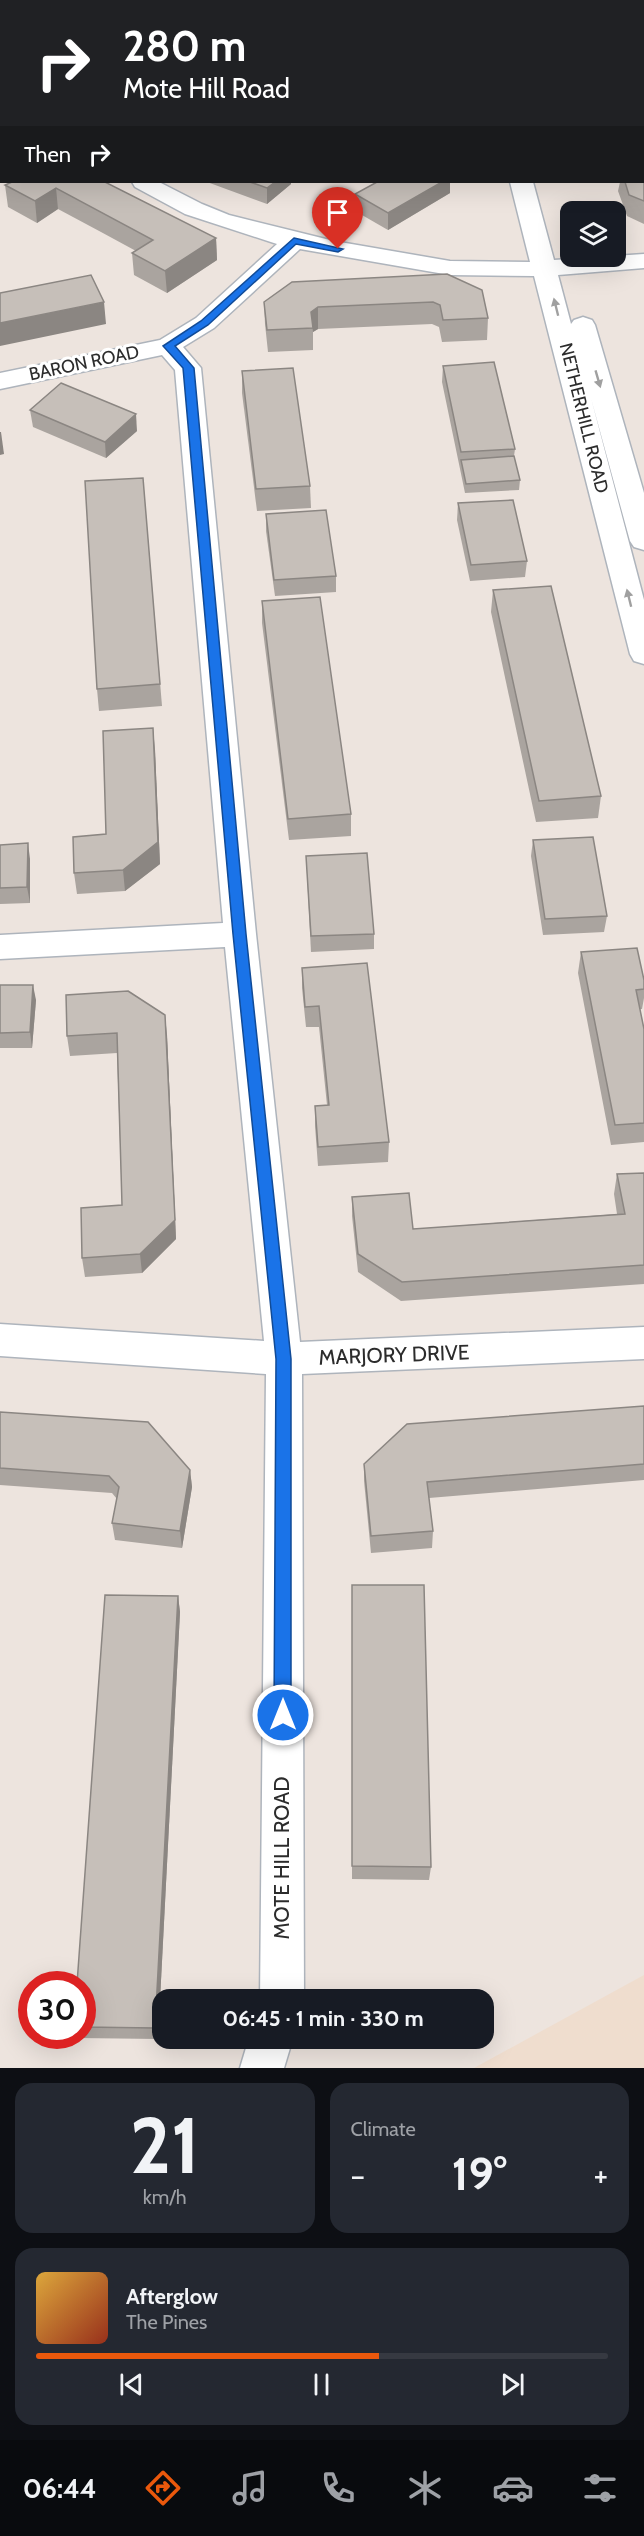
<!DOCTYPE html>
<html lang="en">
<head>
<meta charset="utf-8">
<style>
	:root { --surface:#171b24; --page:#242831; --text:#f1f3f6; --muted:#9ea1a6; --line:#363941; --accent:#ea580c }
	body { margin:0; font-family:Cabin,sans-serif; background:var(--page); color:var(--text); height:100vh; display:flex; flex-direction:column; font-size:22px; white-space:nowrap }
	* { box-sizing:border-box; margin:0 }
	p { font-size:20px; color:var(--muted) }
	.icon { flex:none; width:33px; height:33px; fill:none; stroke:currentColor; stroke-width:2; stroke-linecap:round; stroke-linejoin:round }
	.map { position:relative; height:2068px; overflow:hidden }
	.panel { display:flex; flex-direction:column; gap:15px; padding:15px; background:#0d0f14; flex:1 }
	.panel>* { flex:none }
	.top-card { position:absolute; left:0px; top:0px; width:645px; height:183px; box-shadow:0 6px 24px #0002; background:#202124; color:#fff; overflow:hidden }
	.controls { position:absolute; left:560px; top:201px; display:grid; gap:12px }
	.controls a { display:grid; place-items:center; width:66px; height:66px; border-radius:12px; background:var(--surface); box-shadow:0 6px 24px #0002; font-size:30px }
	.speed { position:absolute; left:18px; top:1971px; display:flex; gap:12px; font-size:30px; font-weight:700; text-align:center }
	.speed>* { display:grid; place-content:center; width:78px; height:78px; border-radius:50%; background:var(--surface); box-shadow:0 6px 24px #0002; line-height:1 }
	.speed .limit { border:9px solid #d22; background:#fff; color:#111 }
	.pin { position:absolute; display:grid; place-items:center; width:51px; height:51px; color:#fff; margin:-62px -26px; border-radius:50% 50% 50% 0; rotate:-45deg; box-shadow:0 0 6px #0007 }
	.pin .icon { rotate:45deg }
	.me { position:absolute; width:66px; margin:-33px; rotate:0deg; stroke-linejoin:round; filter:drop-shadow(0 0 4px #0008) }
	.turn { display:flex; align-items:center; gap:21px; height:126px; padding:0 24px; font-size:27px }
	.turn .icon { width:78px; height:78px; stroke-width:2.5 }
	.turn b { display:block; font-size:42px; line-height:51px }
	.then { display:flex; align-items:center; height:57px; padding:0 24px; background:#0003; gap:12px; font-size:22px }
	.big { font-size:45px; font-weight:700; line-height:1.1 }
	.panel .tile { flex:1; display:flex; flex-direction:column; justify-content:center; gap:9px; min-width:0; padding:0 21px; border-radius:18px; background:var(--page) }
	.panel .dial { align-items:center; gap:0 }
	.dial b { font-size:78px; line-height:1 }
	.song { display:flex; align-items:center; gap:18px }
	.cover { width:72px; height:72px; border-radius:9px; background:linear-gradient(135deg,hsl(40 70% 55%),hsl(10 70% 35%)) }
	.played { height:6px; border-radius:3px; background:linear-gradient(90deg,var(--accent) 60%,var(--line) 60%) }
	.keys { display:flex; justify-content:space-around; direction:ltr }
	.heat { display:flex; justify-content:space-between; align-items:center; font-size:33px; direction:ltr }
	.panel .tiles { flex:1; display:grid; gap:15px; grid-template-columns:1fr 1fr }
	.tile:last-child { grid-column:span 2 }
	.trip { position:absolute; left:152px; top:1989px; width:342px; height:60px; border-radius:18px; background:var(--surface); box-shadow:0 6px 24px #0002; font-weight:700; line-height:60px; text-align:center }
	.tab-bar { display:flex; height:96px; justify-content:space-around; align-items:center; background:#090b0e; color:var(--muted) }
	.tab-bar .icon { width:42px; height:42px }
	.tab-bar .active { color:var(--accent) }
	.tab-bar b { font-size:27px; color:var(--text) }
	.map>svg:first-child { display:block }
</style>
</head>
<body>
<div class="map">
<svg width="644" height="2068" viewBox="0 0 644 2068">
	<rect width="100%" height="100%" fill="#ede4de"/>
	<path fill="#efddce" d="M644,1975V2068H474Z"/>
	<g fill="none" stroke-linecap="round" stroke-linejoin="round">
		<defs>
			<g id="minor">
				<rect x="46" y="0" width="22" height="2"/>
				<rect x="479" y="0" width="22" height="2"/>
				<path d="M2,161V176H0V162Z"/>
				<path d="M132,182H159L202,204L229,215L334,241L450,261L530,262L510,182H533L554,260L644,254V268L558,275L571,324L574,320L583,317L592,320L595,325L644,493V550L634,547L630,541L591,398L644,600V664L634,661L630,654L534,276L450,275L300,249L214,328L183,347L201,368L256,934L300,1342L644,1327V1359L302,1374L304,2000H260L266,1374L0,1356V1324L264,1341L225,947L0,959V935L223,923L175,370L162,355L0,389V373L160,340L196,318L277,244L185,214L135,187Z"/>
				<path d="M249,2038H293L284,2068H240Z"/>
			</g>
		</defs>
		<use href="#minor" stroke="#aeb4bc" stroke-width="3"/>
		<use href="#minor" fill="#fff" fill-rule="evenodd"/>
	</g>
	<g fill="#aaa49f">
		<path d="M87,0H163L164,2H87Z"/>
		<rect x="543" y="0" width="61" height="2"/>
		<path d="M644,168V224L627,216L618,191L620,182H644Z"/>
		<path d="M105,182L216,238L217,260L167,293L134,275L132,253L136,251L101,232L58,209L37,223L8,207L5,185Z"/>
		<path d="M207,182H291V184L267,204Z"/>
		<path d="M450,193L388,230L355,211V194Z"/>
		<path d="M447,274L488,318L487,340L442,342L439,327L432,324L318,329L313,332V350L268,352L265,324L264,302Z"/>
		<path d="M443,366L515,449L514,456L520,480L519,490L465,493L442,382Z"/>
		<path d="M242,371L310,486L311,508L257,511L242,393Z"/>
		<path d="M30,410L137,431L106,458L33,427Z"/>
		<path d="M143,478L162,706L99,711L97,689Z"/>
		<path d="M458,503L527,561L525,577L470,581L457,520Z"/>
		<path d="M266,514L336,576V592L275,596L266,531Z"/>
		<path d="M493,590L601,796L598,818L536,822L491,612Z"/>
		<path d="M262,601L351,814V836L289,840L262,623Z"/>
		<path d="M155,750L160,864L125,891L77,894L74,873L106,834Z"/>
		<path d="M533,840L607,916L604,932L543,935L531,856Z"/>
		<path d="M0,845L30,859V903L0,904Z"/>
		<path d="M306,856L374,934V949L311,952Z"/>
		<path d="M581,952L644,980V998L642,1009H640L644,1029V1142L611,1145L578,973Z"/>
		<path d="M302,968L389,1142L388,1162L318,1166L315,1126V1106L327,1105L319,1027H306L302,988Z"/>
		<path d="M0,985L36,1000L32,1048H0Z"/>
		<path d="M66,995L167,1035L176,1239L142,1273L85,1277L82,1258L122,1205L117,1053L70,1056L67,1036Z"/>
		<path d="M644,1173V1284L401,1301L358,1272L352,1216V1197L413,1229L617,1214L614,1194L617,1174Z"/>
		<path d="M644,1406V1480L429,1498L433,1531L432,1548L371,1553L364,1481V1464Z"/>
		<path d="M0,1412L190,1470L192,1487L182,1548L115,1540L112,1523L117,1499L112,1493L0,1485Z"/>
		<path d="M352,1585L431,1867L429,1880L352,1879Z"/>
		<path d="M178,1596L180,1612L158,2039L78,2038L77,2036H82V1984Z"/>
	</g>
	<g fill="#8b8682">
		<path d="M0,0H12V2H2V24L0,28Z"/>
		<path d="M152,0H163L164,2H151Z"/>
		<path d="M0,34L2,47L0,51Z"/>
		<rect x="0" y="91" width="2" height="22"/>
		<path d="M275,182H291V184L267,204V188Z"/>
		<path d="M442,182H450V193L388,230V213Z"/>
		<path d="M56,188L58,209L37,223L35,201Z"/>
		<path d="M216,238L217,260L167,293L165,271Z"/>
		<path d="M104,302L106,324L0,346V323Z"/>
		<path d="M318,307V329L313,332L311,312Z"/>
		<path d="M136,414L137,431L106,458L105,442Z"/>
		<path d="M0,432H1L4,454L0,455Z"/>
		<path d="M153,728L155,750L160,864L125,891L123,870Z"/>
		<path d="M28,843L30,859V903L27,887Z"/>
		<path d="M33,985L36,1000L32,1048L30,1032Z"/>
		<path d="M165,1015L167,1035L176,1239L142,1273L140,1254Z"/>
		<path d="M190,1470L192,1487L182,1548L180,1531Z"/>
		<path d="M178,1596L180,1612L158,2039L155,2028Z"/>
	</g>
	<g fill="#c6bfb9" stroke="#8b8682" stroke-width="1.5">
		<path d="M127,0H152L151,2H134Z"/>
		<path d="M353,0H404V2H354Z"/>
		<rect x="552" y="0" width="52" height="2"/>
		<path d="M0,56L2,60V91H0Z"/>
		<path d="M644,168V201L629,195L625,182H644Z"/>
		<path d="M12,182H105L216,238L165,271L132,253L153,240L56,188L35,201L5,185Z"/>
		<path d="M250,182H275L267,188Z"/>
		<path d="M377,182H442L388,213L355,194Z"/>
		<path d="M447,274L482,290L488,318L443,320L440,305L433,302L318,307L311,312L313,328L267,330L264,302L292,282Z"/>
		<path d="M91,275L104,302L0,323V293Z"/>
		<path d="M494,362L515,449L461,452L443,366Z"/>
		<path d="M293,368L310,486L256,489L242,371Z"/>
		<path d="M61,383L136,414L105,442L30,410Z"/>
		<path d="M514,456L520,480L466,484L461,460Z"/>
		<path d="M143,478L160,684L97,689L85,481Z"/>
		<path d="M513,500L527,561L471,565L458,503Z"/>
		<path d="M326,510L336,576L274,580L266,514Z"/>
		<path d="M551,586L601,796L539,801L493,590Z"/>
		<path d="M320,597L351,814L288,819L262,601Z"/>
		<path d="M153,728L158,842L123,870L74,873L73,837L106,834L103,731Z"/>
		<path d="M593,837L607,916L545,919L533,840Z"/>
		<path d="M28,843L27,887L0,888V845Z"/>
		<path d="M367,853L374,934L311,936L306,856Z"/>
		<path d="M637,948L644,980V989L636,990L644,1029V1123L615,1125L581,952Z"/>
		<path d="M367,963L389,1142L318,1147L315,1106L329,1105L319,1006L305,1007L302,968Z"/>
		<path d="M0,985H33L30,1032L0,1033Z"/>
		<path d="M128,991L165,1015L175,1220L140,1254L82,1258L81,1208L122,1205L117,1033L67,1036L66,995Z"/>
		<path d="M644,1173V1265L402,1282L358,1254L352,1197L409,1193L413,1229L625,1214L617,1174Z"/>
		<path d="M644,1406V1464L427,1482L433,1531L371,1536L364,1464L407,1424Z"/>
		<path d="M0,1412L148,1422L190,1470L180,1531L112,1523L119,1487L109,1476L0,1468Z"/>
		<path d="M352,1585H424L431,1867L352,1866Z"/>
		<path d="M105,1595L178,1596L155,2028L82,2027V1984H77Z"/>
	</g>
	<defs><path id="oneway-solid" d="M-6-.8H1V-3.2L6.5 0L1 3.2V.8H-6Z" transform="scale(1.5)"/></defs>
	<g fill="#a0a0a0">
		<use href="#oneway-solid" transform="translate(556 307) rotate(-104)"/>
		<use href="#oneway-solid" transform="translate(598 379) rotate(74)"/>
		<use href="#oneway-solid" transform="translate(629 598) rotate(-104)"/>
	</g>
	<path fill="#1a73e8" stroke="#114b97" stroke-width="1.5" d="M294,238L343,249L338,252L296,244L208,325L175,346L194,368L246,934L291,1359V1715L289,1721L283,1723L277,1721L274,1715L276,1359L233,934L183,368L163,346L201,321Z"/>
	<g text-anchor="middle" stroke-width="6" stroke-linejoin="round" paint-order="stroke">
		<g font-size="18" fill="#2c2c2c" stroke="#fff">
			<text transform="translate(84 363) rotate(-12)" y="6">BARON ROAD</text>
			<text transform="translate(584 418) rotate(76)" y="6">NETHERHILL ROAD</text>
		</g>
		<g font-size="21" fill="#2c2c2c" stroke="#fff">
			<text transform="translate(394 1355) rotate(-2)" y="7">MARJORY DRIVE</text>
			<text transform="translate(282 1858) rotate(-90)" y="7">MOTE HILL ROAD</text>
		</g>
	</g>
</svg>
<div class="controls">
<a><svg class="icon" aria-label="layers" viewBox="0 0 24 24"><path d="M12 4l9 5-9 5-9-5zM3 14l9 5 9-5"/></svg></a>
</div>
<div class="speed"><div class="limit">30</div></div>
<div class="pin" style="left:338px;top:249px;background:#d93025"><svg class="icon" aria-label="arrive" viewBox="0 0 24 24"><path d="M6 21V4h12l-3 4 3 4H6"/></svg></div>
<svg class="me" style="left:283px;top:1715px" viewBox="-20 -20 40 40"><circle r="17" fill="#1a73e8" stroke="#fff" stroke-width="3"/><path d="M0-11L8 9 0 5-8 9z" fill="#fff"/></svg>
<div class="trip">06:45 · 1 min · 330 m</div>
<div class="top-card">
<div class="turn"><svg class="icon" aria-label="right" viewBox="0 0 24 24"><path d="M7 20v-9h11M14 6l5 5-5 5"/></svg><div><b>280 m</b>Mote Hill Road</div></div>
<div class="then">Then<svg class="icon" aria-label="right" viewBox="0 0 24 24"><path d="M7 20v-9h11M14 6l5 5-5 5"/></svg></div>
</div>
</div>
<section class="panel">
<div class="tiles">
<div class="tile dial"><b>21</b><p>km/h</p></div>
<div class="tile"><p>Climate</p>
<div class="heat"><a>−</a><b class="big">19°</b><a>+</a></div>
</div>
<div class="tile">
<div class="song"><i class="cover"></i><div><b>Afterglow</b><p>The Pines</p></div></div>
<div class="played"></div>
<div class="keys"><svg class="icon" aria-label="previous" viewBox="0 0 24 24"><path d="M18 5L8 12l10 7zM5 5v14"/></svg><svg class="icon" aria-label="pause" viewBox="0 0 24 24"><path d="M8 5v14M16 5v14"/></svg><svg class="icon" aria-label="next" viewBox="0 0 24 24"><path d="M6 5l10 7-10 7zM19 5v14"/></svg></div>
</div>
</div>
</section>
<nav class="tab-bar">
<b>06:44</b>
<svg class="icon active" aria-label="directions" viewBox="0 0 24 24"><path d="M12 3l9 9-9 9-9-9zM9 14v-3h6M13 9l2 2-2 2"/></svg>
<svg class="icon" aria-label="music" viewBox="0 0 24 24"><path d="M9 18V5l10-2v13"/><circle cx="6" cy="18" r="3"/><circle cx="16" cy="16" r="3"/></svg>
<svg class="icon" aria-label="phone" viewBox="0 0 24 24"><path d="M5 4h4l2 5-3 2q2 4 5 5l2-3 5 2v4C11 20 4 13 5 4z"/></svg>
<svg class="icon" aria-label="climate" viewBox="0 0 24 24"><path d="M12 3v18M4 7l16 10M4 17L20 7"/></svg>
<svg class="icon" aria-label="car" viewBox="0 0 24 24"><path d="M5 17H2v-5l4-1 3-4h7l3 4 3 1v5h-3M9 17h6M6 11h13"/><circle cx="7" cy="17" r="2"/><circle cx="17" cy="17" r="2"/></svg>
<svg class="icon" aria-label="filters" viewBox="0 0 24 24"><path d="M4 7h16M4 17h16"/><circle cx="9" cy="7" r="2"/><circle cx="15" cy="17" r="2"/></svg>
</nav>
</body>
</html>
